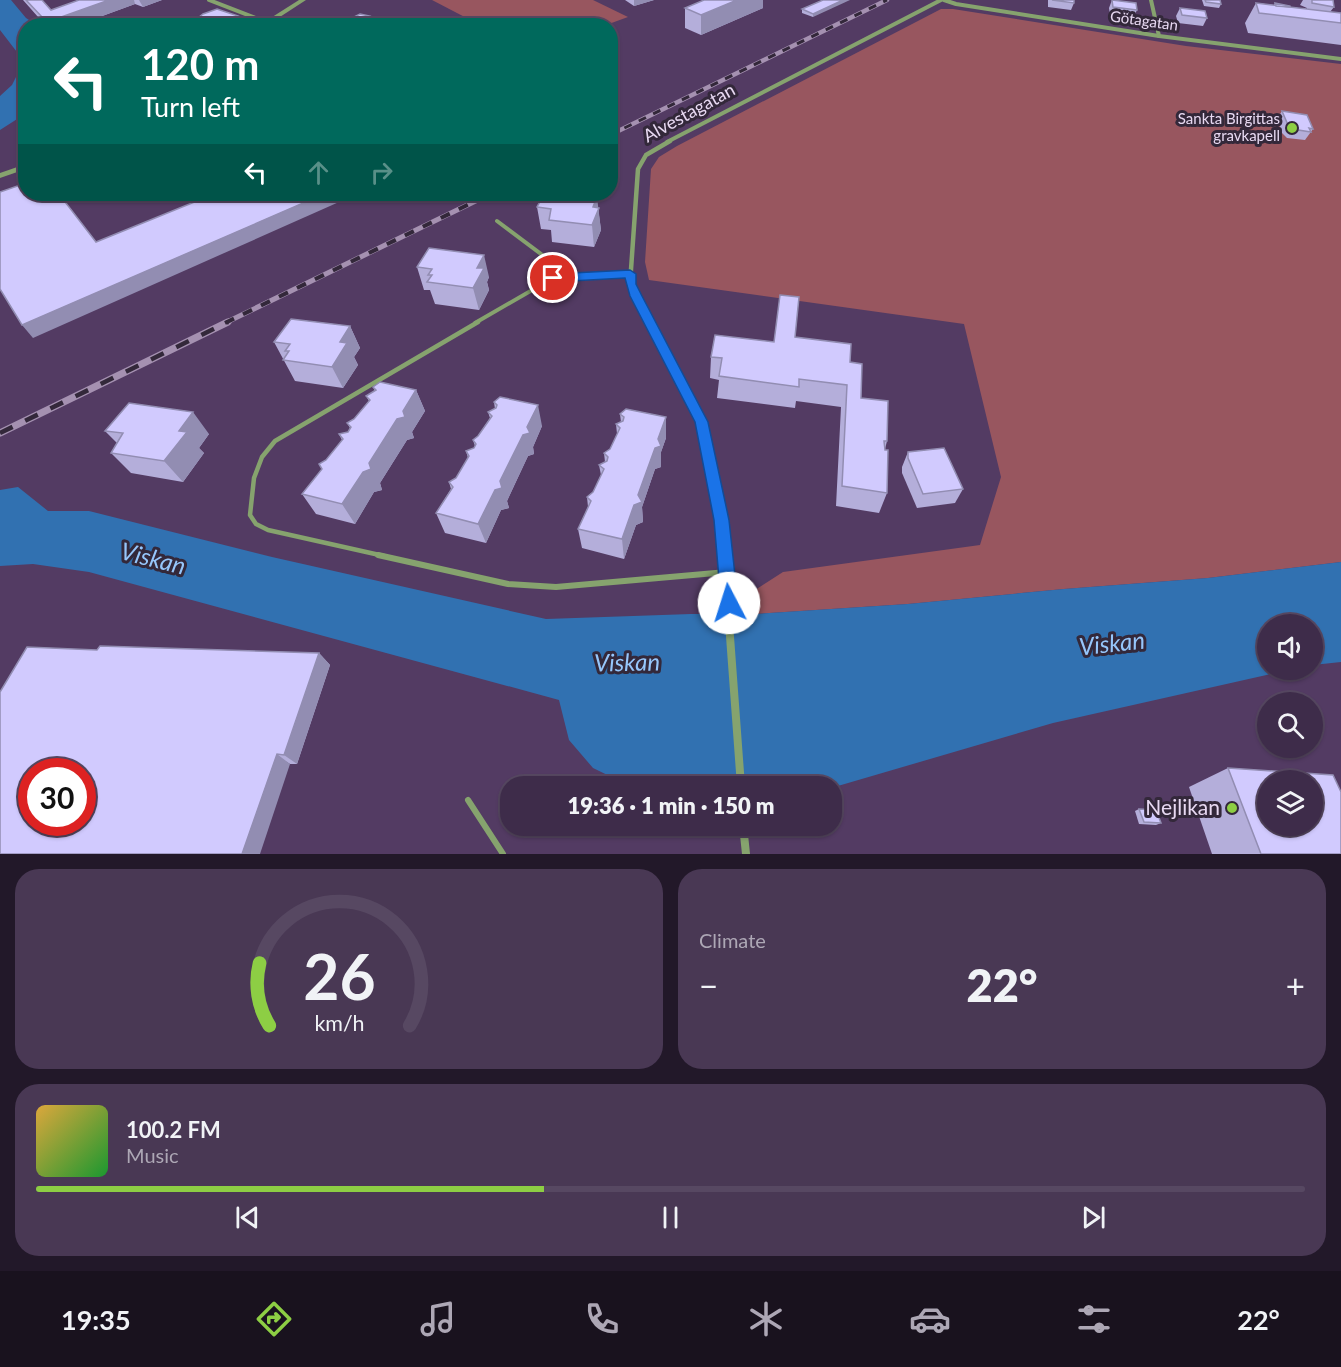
<!DOCTYPE html>
<html lang="en">
<head>
<meta charset="utf-8">
<style>
	:root { --surface:#3e2c4a; --page:#493854; --text:#f1f3f6; --muted:#ada7b5; --line:#574862; --accent:#8dce44 }
	body { margin:0; font-family:Lato,sans-serif; background:var(--page); color:var(--text); height:100vh; display:flex; flex-direction:column; font-size:22px; white-space:nowrap }
	* { box-sizing:border-box; margin:0 }
	p { font-size:20px; color:var(--muted) }
	.icon { flex:none; width:33px; height:33px; fill:none; stroke:currentColor; stroke-width:2; stroke-linecap:round; stroke-linejoin:round }
	.map { position:relative; height:854px; overflow:hidden }
	.side { display:flex; flex-direction:column; gap:15px; padding:15px; background:#221829; flex:1 }
	.side>* { flex:none }
	.top-card { position:absolute; left:18px; top:18px; width:600px; height:183px; border-radius:24px; box-shadow:0 2px 4px #0004,0 0 0 2px var(--line); background:#00695c; color:#fff; overflow:hidden }
	.tools { position:absolute; left:1257px; top:614px; display:grid; gap:12px }
	.tools a { display:grid; place-items:center; width:66px; height:66px; border-radius:50%; background:var(--surface); box-shadow:0 2px 4px #0004,0 0 0 2px var(--line); font-size:30px }
	.speed { position:absolute; left:18px; top:758px; display:flex; gap:12px; font-size:30px; font-weight:700; text-align:center }
	.speed>* { display:grid; place-content:center; width:78px; height:78px; border-radius:50%; background:var(--surface); box-shadow:0 2px 4px #0004,0 0 0 2px var(--line); line-height:1 }
	.speed .limit { border:9px solid #d22; background:#fff; color:#111 }
	.pin { position:absolute; display:grid; place-items:center; width:51px; height:51px; color:#fff; margin:-26px; border:3px solid #fff; border-radius:50%; box-shadow:0 2px 6px #0007 }
	.me { position:absolute; width:66px; margin:-33px; rotate:355deg; stroke-linejoin:round; filter:drop-shadow(0 0 4px #0008) }
	.turn { display:flex; align-items:center; gap:21px; height:126px; padding:0 24px; font-size:27px }
	.turn .icon { width:78px; height:78px; stroke-width:2.5 }
	.turn b { display:block; font-size:42px; line-height:51px }
	.lanes { display:flex; align-items:center; height:57px; padding:0 24px; background:#0003; justify-content:center; gap:30px; direction:ltr }
	.lanes .off { opacity:.35 }
	.big { font-size:45px; font-weight:800; line-height:1.1 }
	.side .tile { flex:1; display:flex; flex-direction:column; justify-content:center; gap:9px; min-width:0; padding:0 21px; border-radius:24px; background:var(--page) }
	.side .dial { align-items:center; gap:0 }
	.dial svg { height:156px; overflow:visible; fill:none; stroke:var(--line); stroke-width:7; stroke-linecap:round; text-anchor:middle }
	.dial text { fill:var(--text); stroke:none }
	.song { display:flex; align-items:center; gap:18px }
	.cover { width:72px; height:72px; border-radius:9px; background:linear-gradient(135deg,hsl(40 70% 55%),hsl(130 70% 35%)) }
	.played { height:6px; border-radius:3px; background:linear-gradient(90deg,var(--accent) 40%,var(--line) 40%) }
	.keys { display:flex; justify-content:space-around; direction:ltr }
	.heat { display:flex; justify-content:space-between; align-items:center; font-size:33px; direction:ltr }
	.side .tiles { flex:1; display:grid; gap:15px; grid-template-columns:1fr 1fr }
	.tile:last-child { grid-column:span 2 }
	.trip { position:absolute; left:500px; top:776px; width:342px; height:60px; border-radius:24px; background:var(--surface); box-shadow:0 2px 4px #0004,0 0 0 2px var(--line); font-weight:800; line-height:60px; text-align:center }
	.dock { display:flex; height:96px; justify-content:space-around; align-items:center; background:#19121e; color:var(--muted) }
	.dock .icon { width:42px; height:42px }
	.dock .on { color:var(--accent) }
	.dock b { font-size:27px; color:var(--text) }
	.map>svg:first-child { display:block }
</style>
</head>
<body>
<div class="map">
<svg width="1341" height="854" viewBox="0 0 1341 854">
	<rect width="100%" height="100%" fill="#533b63"/>
	<g fill="#98565f">
		<path d="M432,0H593L628,17L606,25H480Z"/>
		<path d="M941,9H953L1186,46L1341,64V562L1208,578L1064,589L908,604L755,614V590L783,572L980,545L1001,477L964,324L649,280L645,262L651,169L659,157L677,146Z"/>
	</g>
	<g fill="#3171b1">
		<path d="M0,0H11L26,18L37,25L26,26V104L23,109L25,114L0,130V96L12,85L20,69V56L0,30Z"/>
		<path d="M18,487L48,511H89L272,557L546,619L691,614H755L908,604L1064,589L1208,578L1341,562V662L1313,665L1312,624H1268V669H1293L1053,723L831,788V786H630L593,768L569,740L559,700L89,572L33,564L0,566V490Z"/>
	</g>
	<g fill="none" stroke-linecap="round" stroke-linejoin="round">
		<g stroke="#86a36e" stroke-width="4">
			<path d="M497,221L569,275"/>
			<path d="M475,323L553,278L630,274"/>
		</g>
		<path stroke="#86a36e" stroke-width="4.5" d="M384,556L268,530L256,524L250,515L254,478L262,457L275,441L478,322"/>
		<g stroke="#86a36e" stroke-width="6">
			<path d="M378,555L508,584L556,587L727,572"/>
			<path d="M468,800L503,854"/>
		</g>
		<g stroke="#86a36e" stroke-width="4">
			<path d="M209,0L266,22"/>
			<path d="M944,0L956,4L1159,36L1341,59"/>
			<path d="M1151,0L1159,36"/>
			<path d="M667,142L941,0"/>
		</g>
		<path stroke="#86a36e" stroke-width="4.5" d="M650,323L630,284L638,169L646,155L670,141"/>
		<path stroke="#86a36e" stroke-width="6" d="M650,322L701,422L721,520L724,556"/>
		<g stroke="#86a36e" stroke-width="8">
			<path d="M724,555L741,786"/>
			<path d="M743,825L746,854"/>
		</g>
		<g fill="#86a36e" fill-rule="evenodd">
			<path d="M299,0H306L266,26H258Z"/>
			<path d="M26,164V169L0,178V173Z"/>
		</g>
		<defs>
			<path id="rail-far2" d="M610,135L887,0"/>
			<path id="rail-far1" d="M225,323L490,194"/>
			<path id="rail" d="M0,433L228,322"/>
		</defs>
		<use href="#rail-far2" stroke="#a591b1" stroke-width="4.5"/>
		<use href="#rail-far1" stroke="#a591b1" stroke-width="5"/>
		<use href="#rail" stroke="#a591b1" stroke-width="7"/>
		<use href="#rail-far2" stroke="#33283a" stroke-width="3" stroke-dasharray="8" stroke-linecap="butt"/>
		<use href="#rail-far1" stroke="#33283a" stroke-width="4" stroke-dasharray="10" stroke-linecap="butt"/>
		<use href="#rail" stroke="#33283a" stroke-width="4.5" stroke-dasharray="14" stroke-linecap="butt"/>
	</g>
	<g fill="#b4aeda">
		<path d="M23,0H42L51,10L79,0H162L143,7L135,4L75,26H46Z"/>
		<path d="M625,0H654L634,6Z"/>
		<path d="M823,0L813,17L802,13V9Z"/>
		<path d="M1048,0H1074V3L1071,10L1048,7Z"/>
		<path d="M1112,0L1137,10L1133,18L1110,15L1109,8Z"/>
		<path d="M1202,0H1220L1221,4L1219,8L1204,6Z"/>
		<path d="M1303,0H1333L1334,7L1330,12L1341,13V45L1248,33L1245,23L1256,3L1274,5L1275,3L1290,7L1307,9V8L1300,5Z"/>
		<path d="M685,8H763L701,35L685,28Z"/>
		<path d="M1180,8L1207,18L1203,26L1178,23L1176,16Z"/>
		<path d="M238,16L242,26H196L200,23L198,18Z"/>
		<path d="M356,16L370,19L366,22L357,20Z"/>
		<path d="M1282,111L1313,129L1305,140L1287,138L1282,133L1277,119Z"/>
		<path d="M537,207L598,208L601,230L594,247L552,242L551,230L541,229Z"/>
		<path d="M417,267L489,277L487,282L489,290L479,310L435,304L430,290H424Z"/>
		<path d="M350,326L360,348L354,357L358,365L343,388L295,381L274,342Z"/>
		<path d="M795,337L850,362L861,398L887,441L885,449L887,493L879,513L836,506L841,407L796,401L795,408L717,398L719,380L710,378L711,357Z"/>
		<path d="M373,387L416,390L425,411L412,432L414,438L407,440L380,483L382,490L374,492L355,524L316,514L302,494L322,469L326,460L342,440L339,434L348,432L350,428L347,423L354,419L369,401L366,396L375,391Z"/>
		<path d="M494,402L542,426L533,447L534,454L528,456L507,501L509,508L501,510L486,543L445,533L436,513L451,489L449,482L456,478L468,458L466,451L474,448L475,446L473,440L478,436L490,418L488,412L495,409Z"/>
		<path d="M620,414L666,438L661,452V467L655,469L642,507L643,522L636,525L624,559L582,548L578,529L588,507L587,497L593,492L601,475L599,465L605,462L604,453L610,449L617,434L616,424L621,422Z"/>
		<path d="M105,431L209,434L199,448L204,453L183,482L131,473L111,453L117,443Z"/>
		<path d="M908,452L963,489L955,503L917,508L902,473V467Z"/>
		<path d="M97,650L319,653L330,665L297,764H290Z"/>
		<path d="M1228,768L1341,854H1212L1189,787Z"/>
		<path d="M1139,809L1161,823L1156,825L1139,824L1135,811Z"/>
	</g>
	<g fill="#928db2">
		<path d="M109,0H134L135,4L75,26H53L50,21Z"/>
		<path d="M139,0H162L143,7Z"/>
		<path d="M634,0H654L634,6Z"/>
		<path d="M737,0H763V8L701,35V15Z"/>
		<path d="M843,0H850L813,17V14Z"/>
		<path d="M238,16L242,26H224Z"/>
		<path d="M369,16L370,19L366,22L364,18Z"/>
		<path d="M324,194H357L33,338L22,325Z"/>
		<path d="M597,197L601,230L594,247L592,225L593,207Z"/>
		<path d="M484,255L489,277L487,282L489,290L479,310L473,288L477,268Z"/>
		<path d="M350,326L360,348L354,357L358,365L343,388L332,367L340,342Z"/>
		<path d="M416,390L425,411L412,432L414,438L407,440L380,483L382,490L374,492L355,524L342,504Z"/>
		<path d="M538,405L542,426L533,447L534,454L528,456L507,501L509,508L501,510L486,543L478,524Z"/>
		<path d="M193,412L209,434L199,448L204,453L183,482L164,461L179,431Z"/>
		<path d="M666,417V438L661,452V467L655,469L642,507L643,522L636,525L624,559L622,539Z"/>
		<path d="M319,653L330,665L297,764L284,755Z"/>
		<path d="M277,754L290,764L260,854H242Z"/>
	</g>
	<g fill="#d1cafe" stroke="#928db2" stroke-width="1.5" fill-rule="evenodd">
		<path d="M26,0H42L51,10L79,0H109L50,21L42,17Z"/>
		<path d="M704,0H737L701,15L685,8Z"/>
		<path d="M823,0H843L813,14L802,9Z"/>
		<path d="M1052,0H1074V3Z"/>
		<path d="M1112,0L1136,3L1137,10L1113,7Z"/>
		<path d="M1205,0H1220L1221,4L1206,2Z"/>
		<path d="M1312,0H1333L1334,7L1312,3Z"/>
		<path d="M1256,3L1341,13V23L1259,13Z"/>
		<path d="M1275,3L1290,6V7L1276,6Z"/>
		<path d="M1180,8L1205,11L1207,18L1182,15Z"/>
		<path d="M217,9L238,16L224,26H219L216,24L213,26L196,25L206,21L198,18L203,14Z"/>
		<path d="M360,14L369,16L364,18L356,16Z"/>
		<path d="M1282,111L1307,115L1313,129L1309,128L1311,132L1292,129L1288,125Z"/>
		<path d="M26,183V194H59L96,242L214,194H324L22,325L0,289V192Z"/>
		<path d="M544,194H569L597,197L593,207L599,208L592,225L549,220L551,209L537,207Z"/>
		<path d="M429,248L484,255L477,268H484L473,288L427,282L432,275H428L432,269L417,267Z"/>
		<path d="M780,295L799,297L795,337L851,344L850,362L862,364L861,398L888,401L887,441H884L885,450H888L887,493L842,486L847,385L799,379V387L719,376L722,358L711,357L715,335L774,342Z"/>
		<path d="M291,319L350,326L340,342L347,343L332,367L283,360L289,351H285L290,344L274,342Z"/>
		<path d="M380,382L416,390L403,411L405,417L397,419L369,463L371,469L363,472L342,504L302,494L322,469L319,464L326,460L343,439L339,434L348,432L351,427L347,423L354,419L370,400L366,396L376,390L373,387Z"/>
		<path d="M500,397L538,405L527,427L530,433L523,435L500,481L502,488L495,490L478,524L436,513L453,487L449,482L456,478L469,456L466,451L474,448L476,444L473,440L478,436L492,416L488,412L496,408L497,405L494,402Z"/>
		<path d="M129,403L193,412L179,431L187,432L164,461L111,453L123,433L105,431Z"/>
		<path d="M626,409L666,417L658,439L661,446L655,448L638,495L642,502L634,505L622,539L578,529L591,501L587,497L593,492L604,469L599,465L607,461L608,457L604,453L610,449L620,428L616,424L623,421L624,417L620,414Z"/>
		<path d="M944,448L963,489L923,494L908,458V452Z"/>
		<path d="M100,646L319,653L284,755L277,754L242,854H0V692L27,647L97,650ZM32,771H82V822H32Z"/>
		<path d="M1228,768L1333,775L1341,792V854H1261ZM1268,780H1312V825H1268Z"/>
		<path d="M1139,809L1156,810L1161,823L1144,822Z"/>
	</g>
	<path fill="#1a73e8" stroke="#114b97" stroke-width="1.5" d="M630,270L636,274V284L642,296L708,422L729,520L738,603L735,609L729,611L724,609L721,603L714,520L695,422L630,296L625,278L553,282L547,278L553,274Z"/>
	<g fill="#8dce44" stroke="#33283a" stroke-width="2">
		<circle cx="1292" cy="128" r="6"/>
		<circle cx="1232" cy="808" r="6"/>
	</g>
	<g text-anchor="middle" stroke-width="6" stroke-linejoin="round" paint-order="stroke">
		<g font-size="15" fill="#e8d9f2" stroke="#33283a">
			<text transform="translate(1144 21) rotate(8)" y="5">Götagatan</text>
		</g>
		<g font-size="15" fill="#e8d9f2" stroke="#33283a" text-anchor="end">
			<text x="1280" y="124">Sankta Birgittas<tspan x="1280" dy="17">gravkapell</tspan></text>
		</g>
		<g font-size="18" fill="#e8d9f2" stroke="#33283a">
			<text transform="translate(689 113) rotate(-29)" y="6">Alvestagatan</text>
		</g>
		<g font-size="21" fill="#e8d9f2" stroke="#33283a" text-anchor="end">
			<text x="1220" y="815">Nejlikan</text>
		</g>
		<g font-size="24" font-style="italic" fill="#96c6fb" stroke="#33283a">
			<text transform="translate(153 559) rotate(14)" y="8">Viskan</text>
			<text transform="translate(1112 644) rotate(-6)" y="8">Viskan</text>
			<text transform="translate(627 663) rotate(-1)" y="8">Viskan</text>
		</g>
	</g>
</svg>
<div class="tools">
<a><svg class="icon" aria-label="sound" viewBox="0 0 24 24"><path d="M4 9h4l5-4v14l-5-4H4zM17 9q2 3 0 6"/></svg></a>
<a><svg class="icon" aria-label="search" viewBox="0 0 24 24"><circle cx="10" cy="10" r="6"/><path d="M15 15l6 6"/></svg></a>
<a><svg class="icon" aria-label="layers" viewBox="0 0 24 24"><path d="M12 4l9 5-9 5-9-5zM3 14l9 5 9-5"/></svg></a>
</div>
<div class="speed"><div class="limit">30</div></div>
<div class="pin" style="left:553px;top:278px;background:#d93025"><svg class="icon" aria-label="arrive" viewBox="0 0 24 24"><path d="M6 21V4h12l-3 4 3 4H6"/></svg></div>
<svg class="me" style="left:729px;top:603px" viewBox="-20 -20 40 40"><circle r="19" fill="#fff"/><path d="M0-13L10 11 0 6-10 11z" fill="#1a73e8"/></svg>
<div class="trip">19:36 · 1 min · 150 m</div>
<div class="top-card">
<div class="turn"><svg class="icon" aria-label="left" viewBox="0 0 24 24"><path d="M17 20v-9H6M10 6l-5 5 5 5"/></svg><div><b>120 m</b>Turn left</div></div>
<div class="lanes"><svg class="icon" aria-label="left" viewBox="0 0 24 24"><path d="M17 20v-9H6M10 6l-5 5 5 5"/></svg><svg class="icon off" aria-label="ahead" viewBox="0 0 24 24"><path d="M12 20V5M6 11l6-6 6 6"/></svg><svg class="icon off" aria-label="right" viewBox="0 0 24 24"><path d="M7 20v-9h11M14 6l5 5-5 5"/></svg></div>
</div>
</div>
<section class="side">
<div class="tiles">
<div class="tile dial"><svg viewBox="0 0 100 80">
<path d="M14 69A42 42 0 1 1 86 69"/>
<path d="M14 69A42 42 0 0 1 9 37" stroke="#8dce44"/>
<text x="50" y="56" font-size="32" font-weight="700">26</text>
<text x="50" y="72" font-size="11">km/h</text>
</svg></div>
<div class="tile"><p>Climate</p>
<div class="heat"><a>−</a><b class="big">22°</b><a>+</a></div>
</div>
<div class="tile">
<div class="song"><i class="cover"></i><div><b>100.2 FM</b><p>Music</p></div></div>
<div class="played"></div>
<div class="keys"><svg class="icon" aria-label="previous" viewBox="0 0 24 24"><path d="M18 5L8 12l10 7zM5 5v14"/></svg><svg class="icon" aria-label="pause" viewBox="0 0 24 24"><path d="M8 5v14M16 5v14"/></svg><svg class="icon" aria-label="next" viewBox="0 0 24 24"><path d="M6 5l10 7-10 7zM19 5v14"/></svg></div>
</div>
</div>
</section>
<nav class="dock">
<b>19:35</b>
<svg class="icon on" aria-label="directions" viewBox="0 0 24 24"><path d="M12 3l9 9-9 9-9-9zM9 14v-3h6M13 9l2 2-2 2"/></svg>
<svg class="icon" aria-label="music" viewBox="0 0 24 24"><path d="M9 18V5l10-2v13"/><circle cx="6" cy="18" r="3"/><circle cx="16" cy="16" r="3"/></svg>
<svg class="icon" aria-label="phone" viewBox="0 0 24 24"><path d="M5 4h4l2 5-3 2q2 4 5 5l2-3 5 2v4C11 20 4 13 5 4z"/></svg>
<svg class="icon" aria-label="climate" viewBox="0 0 24 24"><path d="M12 3v18M4 7l16 10M4 17L20 7"/></svg>
<svg class="icon" aria-label="car" viewBox="0 0 24 24"><path d="M5 17H2v-5l4-1 3-4h7l3 4 3 1v5h-3M9 17h6M6 11h13"/><circle cx="7" cy="17" r="2"/><circle cx="17" cy="17" r="2"/></svg>
<svg class="icon" aria-label="filters" viewBox="0 0 24 24"><path d="M4 7h16M4 17h16"/><circle cx="9" cy="7" r="2"/><circle cx="15" cy="17" r="2"/></svg>
<b>22°</b>
</nav>
</body>
</html>
